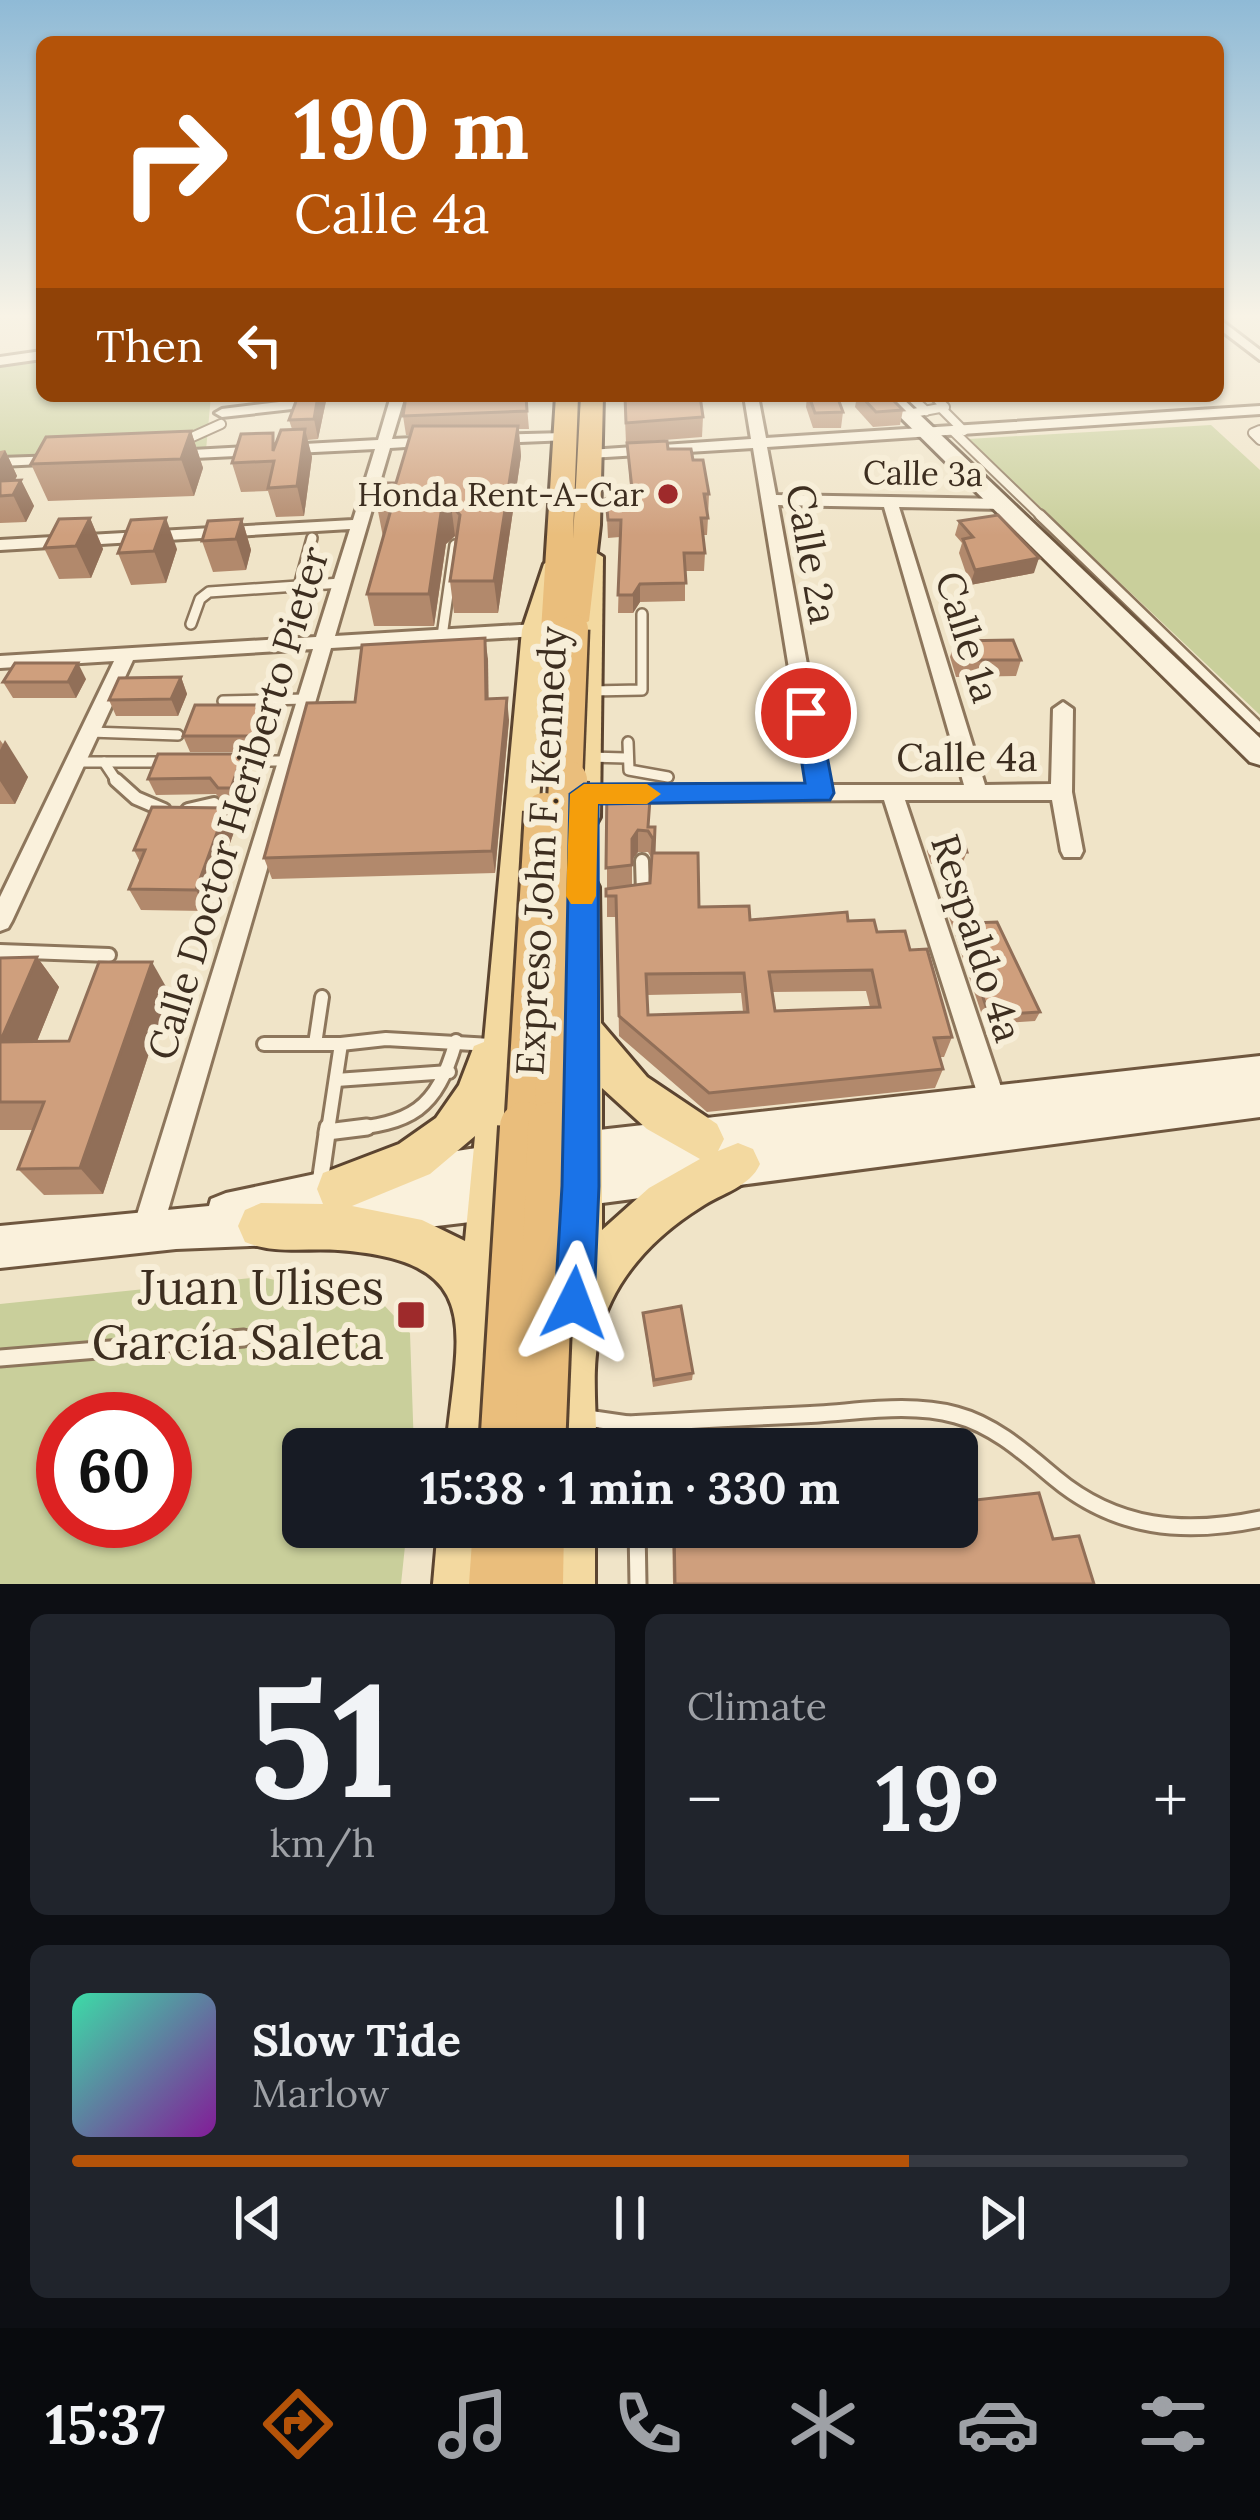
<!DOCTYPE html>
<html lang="en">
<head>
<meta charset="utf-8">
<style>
	:root { --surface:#171b24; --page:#20242c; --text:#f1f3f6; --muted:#9ea1a6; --line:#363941; --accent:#b45309 }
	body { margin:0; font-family:Lora,serif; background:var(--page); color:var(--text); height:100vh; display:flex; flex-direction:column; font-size:45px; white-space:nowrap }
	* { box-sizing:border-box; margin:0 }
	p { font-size:39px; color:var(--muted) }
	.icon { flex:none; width:66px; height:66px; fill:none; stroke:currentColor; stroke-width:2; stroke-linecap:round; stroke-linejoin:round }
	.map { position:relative; height:1584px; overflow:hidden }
	.side { display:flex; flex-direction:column; gap:30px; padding:30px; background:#0d0f14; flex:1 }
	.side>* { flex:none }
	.banner { position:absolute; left:36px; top:36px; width:1188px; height:366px; border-radius:18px; box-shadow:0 3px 9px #0004; background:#b45309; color:#fff; overflow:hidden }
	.speed { position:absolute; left:36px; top:1392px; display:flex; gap:24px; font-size:60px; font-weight:700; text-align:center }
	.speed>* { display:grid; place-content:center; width:156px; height:156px; border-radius:50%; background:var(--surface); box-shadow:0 3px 9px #0004; line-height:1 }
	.speed .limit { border:18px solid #d22; background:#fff; color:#111 }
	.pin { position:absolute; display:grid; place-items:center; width:102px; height:102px; color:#fff; margin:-51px; border:6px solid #fff; border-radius:50%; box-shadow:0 3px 12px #0007 }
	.me { position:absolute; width:132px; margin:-66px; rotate:3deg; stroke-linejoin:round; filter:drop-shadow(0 0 9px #0008) }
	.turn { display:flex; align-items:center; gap:42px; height:252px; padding:0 60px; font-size:54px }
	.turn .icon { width:156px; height:156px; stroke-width:2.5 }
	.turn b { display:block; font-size:84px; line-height:102px }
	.then { display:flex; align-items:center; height:114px; padding:0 60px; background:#0003; gap:24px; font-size:45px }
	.big { font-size:90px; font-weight:800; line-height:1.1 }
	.side .widget { flex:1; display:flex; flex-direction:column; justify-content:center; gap:18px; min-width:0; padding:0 42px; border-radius:18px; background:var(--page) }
	.side .dial { align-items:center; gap:0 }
	.dial b { font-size:156px; line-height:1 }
	.song { display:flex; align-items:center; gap:36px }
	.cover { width:144px; height:144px; border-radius:18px; background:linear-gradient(135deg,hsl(160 70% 55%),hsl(290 70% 35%)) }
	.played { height:12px; border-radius:6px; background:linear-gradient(90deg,var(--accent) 75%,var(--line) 75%) }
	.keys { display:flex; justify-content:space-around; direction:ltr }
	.heat { display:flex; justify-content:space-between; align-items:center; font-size:66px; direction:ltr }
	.side .tiles { flex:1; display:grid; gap:30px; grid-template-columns:1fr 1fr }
	.widget:last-child { grid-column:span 2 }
	.trip { position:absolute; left:282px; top:1428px; width:696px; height:120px; border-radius:18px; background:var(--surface); box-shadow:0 3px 9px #0004; font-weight:800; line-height:120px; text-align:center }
	.tabs { display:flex; height:192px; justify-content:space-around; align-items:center; background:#090b0e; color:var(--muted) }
	.tabs .icon { width:84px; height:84px }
	.tabs .selected { color:var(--accent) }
	.tabs b { font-size:54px; color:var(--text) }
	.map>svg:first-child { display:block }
</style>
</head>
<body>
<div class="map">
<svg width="1260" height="1584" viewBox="0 0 1260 1584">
	<rect width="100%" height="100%" fill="#f0e4c8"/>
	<g fill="#c9cf9b" fill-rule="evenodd">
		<path d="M42,362V396H211L206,450L0,460V367Z"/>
		<path d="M1211,425L1260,470V715L968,439Z"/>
		<path d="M261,1277L382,1303L410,1333L414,1449H303V1527H407L401,1584H0V1304ZM63,1419H165V1521H63Z"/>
	</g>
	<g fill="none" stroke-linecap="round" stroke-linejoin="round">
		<defs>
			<g id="service-far3">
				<path d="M910,396L926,411"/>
				<path d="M941,408L964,431"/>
				<path d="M908,414L945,407L934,396"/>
				<path d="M1260,430L1253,433L1260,440"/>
				<path d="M953,431L1043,518"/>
				<path d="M181,442L221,424"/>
			</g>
			<g id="service-far2">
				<path d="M1040,515L1260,728"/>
				<path d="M299,586L312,538"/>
				<path d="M191,624L200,599L209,592L341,583"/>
				<path d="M442,636L455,545"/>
				<path d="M591,691L642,690V614"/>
				<path d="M223,701L306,699"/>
				<path d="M90,732L178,735"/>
				<path d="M628,742L629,770L668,777"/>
				<path d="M589,757L626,758"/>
				<path d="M235,761H288"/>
				<path d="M76,762H168"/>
				<path d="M104,762L118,783"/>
			</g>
			<g id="service-far1">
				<path d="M116,780L136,798L164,810"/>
				<path d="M188,810L214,804"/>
				<path d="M642,861L643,893"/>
				<path d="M0,951L109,955"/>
				<path d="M264,1044H341"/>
				<path d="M315,1044L322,997"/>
				<path d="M336,1080L449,1072"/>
				<path d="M328,1130L341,1044L386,1039L491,1045"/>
				<path d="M342,1130C412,1123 436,1111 456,1041"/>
			</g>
			<g id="service">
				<path d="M327,1132L367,1127"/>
				<path d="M320,1183L328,1127"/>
				<path d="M0,1358L244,1338"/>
				<path d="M587,1418L628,1424L636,1436V1449"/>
				<path d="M628,1424C692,1420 756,1417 819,1414C864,1411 912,1403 956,1415C994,1425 1025,1453 1055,1478C1116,1529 1184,1535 1260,1519"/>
				<path d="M637,1527L638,1584"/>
			</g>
			<g id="minor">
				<path d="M1218,318L1260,350V360L1218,328Z"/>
				<path d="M42,351V359L0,365V357Z"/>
				<path d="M298,396H312L306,407L301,408L222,417L215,413L222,409L296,400Z"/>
				<path d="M391,396H405L392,439L437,437L444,441L437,445L390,448L335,636L536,624L545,630L536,636L331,648L162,1231L157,1241L147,1246L137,1241L132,1231L313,649L133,660L12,921L8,928L0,931V897L114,661L0,668V656L316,637L350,529L0,550V540L353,520L375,449L174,459L167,455L174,451L378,440Z"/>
				<path d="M744,396H758L766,438L1260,406V414L767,447L776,495L1004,499L1012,504L1004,509L899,507L985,785L1051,784L1053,709L1063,702L1073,709L1072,792L1083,851L1080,857H1064L1061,851L1052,800H905L1007,1105L1003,1114L994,1118L985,1114L981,1105L884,800L584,802L573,794L584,786L808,785L753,448L590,458L583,454L590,450L751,439ZM778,505L884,507L964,785H829Z"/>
				<path d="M564,433L569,434V440L492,443L485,439L492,435Z"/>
				<path d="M59,456L66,460L64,463L0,466V458Z"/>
			</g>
			<g id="secondary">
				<path d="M879,396H900L1260,738V765L1250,762Z"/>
				<path d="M1260,1056V1117L564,1208L550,1202L544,1188L550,1174L558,1170L549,1166L543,1153L549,1140L563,1134Z"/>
				<path d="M509,1143L523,1148L529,1162L523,1176L511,1181L518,1184L524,1198L518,1212L504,1218L344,1237L329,1231L325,1212L296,1219L293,1239L278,1245L176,1249L0,1268V1226L209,1206L211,1199L226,1193L339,1169Z"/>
			</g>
			<g id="primary">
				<path d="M590,549L603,557L600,817L595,826L583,830L571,826L566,817L577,557Z"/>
				<path d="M557,556L570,564L550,630L498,1449H446C457,1331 489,1261 338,1250C307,1248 273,1254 245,1242L238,1226L245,1210L261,1203L323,1204L317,1189L323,1173L399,1144L436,1118L459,1085L474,1046L484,1042L522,630L544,564ZM475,1136L465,1241L422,1220L352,1206L430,1174Z"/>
				<path d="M581,873L594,877L599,887L601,1023L647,1077L717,1124L724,1139L718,1151L738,1143L753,1149L760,1164C750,1187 722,1193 701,1207C653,1237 612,1280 599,1336C591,1370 597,1414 596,1449H544L559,1185L563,887L568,877ZM602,1088L647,1129L700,1159L649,1188L602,1230Z"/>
				<path d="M438,1527H492L489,1584H433Z"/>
				<path d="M541,1527H595V1584H539Z"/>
			</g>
			<g id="trunk">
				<path d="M556,396H578L573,538L581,396H603L600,525L589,621L555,640L541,631Z"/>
				<path d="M473,1527H564L563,1584H469Z"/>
			</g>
		</defs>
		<use href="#service-far3" stroke="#8d765c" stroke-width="12"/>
		<use href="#service-far2" stroke="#8d765c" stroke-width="14"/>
		<use href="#service-far1" stroke="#8d765c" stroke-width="18"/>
		<use href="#service" stroke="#8d765c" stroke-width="21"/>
		<use href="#minor" stroke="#8d765c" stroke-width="6"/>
		<use href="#secondary" stroke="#6f573f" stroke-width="6"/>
		<use href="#primary" stroke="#5b4430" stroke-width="6"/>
		<use href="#trunk" stroke="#5b4430" stroke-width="6"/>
		<use href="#service-far3" stroke="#faf1dc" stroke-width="8"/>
		<use href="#service-far2" stroke="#faf1dc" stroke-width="9"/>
		<use href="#service-far1" stroke="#faf1dc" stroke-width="12"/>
		<use href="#service" stroke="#faf1dc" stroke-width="15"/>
		<use href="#minor" fill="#faf1dc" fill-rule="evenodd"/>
		<use href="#secondary" fill="#faf1dc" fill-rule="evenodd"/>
		<use href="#primary" fill="#f3d9a0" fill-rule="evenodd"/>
		<use href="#trunk" fill="#eabe7c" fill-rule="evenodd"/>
		<defs>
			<path id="trunk-bridge-far2" d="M568,783L574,629"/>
			<g id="trunk-bridge-far1">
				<path d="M525,1130L544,812"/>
				<path d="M553,1130L568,780"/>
			</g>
			<g id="trunk-bridge">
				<path d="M505,1449L525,1127"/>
				<path d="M540,1449L553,1127"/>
			</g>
		</defs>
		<use href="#trunk-bridge-far2" stroke="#5b4430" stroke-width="33" stroke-linecap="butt"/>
		<use href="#trunk-bridge-far1" stroke="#5b4430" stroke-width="44" stroke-linecap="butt"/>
		<use href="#trunk-bridge" stroke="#5b4430" stroke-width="56" stroke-linecap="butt"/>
		<use href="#trunk-bridge-far2" stroke="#eabe7c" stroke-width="28"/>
		<use href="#trunk-bridge-far1" stroke="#eabe7c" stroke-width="38"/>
		<use href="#trunk-bridge" stroke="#eabe7c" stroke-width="50"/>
	</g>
	<g fill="#b2896c" fill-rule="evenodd">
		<path d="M298,396H377L376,400L326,401L318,439L307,440L312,457L304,516L276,517L268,491L241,492L232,463L275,443L292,429L289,420Z"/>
		<path d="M526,396L529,429H519L521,456L498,613H454L450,581L455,536L446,544L434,626H374L367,594L383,537L377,506L396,483L411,435H406L403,416Z"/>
		<path d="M624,396L703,417L702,437L626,443Z"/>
		<path d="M807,396H837L843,412L841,428H813L806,407Z"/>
		<path d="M857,396H889L903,410L900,425L873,427L855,407Z"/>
		<path d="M191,431L203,468L194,496L48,501L31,464Z"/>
		<path d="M627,443L668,449L693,460L709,494L708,518L707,535H703L705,553L704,571H685V601L640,602L633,613H618L620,537L608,538L606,499H631Z"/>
		<path d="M5,450L17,476L15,480H21L34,506L26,522L0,523V451Z"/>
		<path d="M90,518L103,549L91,578L59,579L44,548Z"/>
		<path d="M242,519L251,550L246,570L213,572L202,541Z"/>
		<path d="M959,521L1034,573L970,585L959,553L962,543L955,535Z"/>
		<path d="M177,549L166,583L131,585L118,553Z"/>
		<path d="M955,641L1021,660L1016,676L956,677L950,657Z"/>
		<path d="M488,659V699L509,720L495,873L272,879L264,858L355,702Z"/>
		<path d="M181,677L187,694L178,716H116L109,700Z"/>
		<path d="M86,679L76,698H13L3,682Z"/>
		<path d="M273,705L279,721L269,752H190L183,736Z"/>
		<path d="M0,740L28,777L15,804H0Z"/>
		<path d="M249,770L238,804H224L216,794L156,795L148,779Z"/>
		<path d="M607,785L649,827H655L654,853L699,907L750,920L848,921L877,932L910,950L952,1037L944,1057H940L943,1069L935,1088L707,1112L619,1036L617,917H607ZM638,852H648L652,859L650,883L632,885V859ZM866,991L870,1007L775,1011L772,992ZM741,993L743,1012L648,1015L647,995Z"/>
		<path d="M226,808L235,829L206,911L141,910L129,889L140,862L134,850Z"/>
		<path d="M930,840L967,852L963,862L931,864L927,851Z"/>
		<path d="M944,883L971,923L1040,1012L1035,1021L985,1024L941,893Z"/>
		<path d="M37,957L59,987L37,1041H69L169,992L103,1194L44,1195L18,1169L33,1130H0V958Z"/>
		<path d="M643,1313L693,1373L692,1380L653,1387Z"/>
		<path d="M672,1527H957L1053,1539L1094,1584H673Z"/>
	</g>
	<g fill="#916f58">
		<path d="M318,396H324L326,401L318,439L314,419Z"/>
		<path d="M518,426L521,456L498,613L494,581Z"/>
		<path d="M305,429L312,457L304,516L297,486Z"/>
		<path d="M191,431L203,468L194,496L181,459Z"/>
		<path d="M5,450L17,476L6,496H0V459Z"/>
		<path d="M21,480L34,506L26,522L13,495Z"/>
		<path d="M451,505L455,536L446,544L434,626L429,594L441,513Z"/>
		<path d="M90,518L103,549L91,578L76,546Z"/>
		<path d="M166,518L177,549L166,583L154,551Z"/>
		<path d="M242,519L251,550L246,570L236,539Z"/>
		<path d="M1039,558L1034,573L970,585L975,570Z"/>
		<path d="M640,584V602L633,613V595Z"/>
		<path d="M485,638L488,659L489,721L486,699Z"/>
		<path d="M78,663L86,679L76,698L68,682Z"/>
		<path d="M181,677L187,694L178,716L171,699Z"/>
		<path d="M507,698L509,720L495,873L492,851Z"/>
		<path d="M273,705L279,721L269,752L263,736Z"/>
		<path d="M5,740L28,777L15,804L0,781V750Z"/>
		<path d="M243,754L249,770L238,804L231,788Z"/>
		<path d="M226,808L235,829L206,911L196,890Z"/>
		<path d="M638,830V852L632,860V839Z"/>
		<path d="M37,957L59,987L25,1071L0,1042Z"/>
		<path d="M152,962L169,992L103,1194L80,1168Z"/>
	</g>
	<g fill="#cf9f7d" stroke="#916f58" stroke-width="3" fill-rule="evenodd">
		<path d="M298,396H318L314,419L289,420Z"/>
		<path d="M406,396H526L527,411L403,416Z"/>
		<path d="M625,396H700L703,417L626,423Z"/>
		<path d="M809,396H837L843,412L815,413Z"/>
		<path d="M861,396H889L903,410L876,412Z"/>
		<path d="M413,426H518L494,581H450L460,515L451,505L441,513L429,594H367L392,506H377L384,483H396Z"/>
		<path d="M305,429L297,486L268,488L274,461L232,463L241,434L273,433V451L281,430Z"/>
		<path d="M191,431L181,459L31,464L46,437Z"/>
		<path d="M667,441L668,449H691L693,460H703L709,494H704L708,518H701L705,553H684L686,583L640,584L633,595H618L621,520H608L606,499L633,498L627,443Z"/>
		<path d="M21,480L13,495L0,496V481Z"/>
		<path d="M998,515L1039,558L975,570L963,539L973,537L959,521Z"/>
		<path d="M90,518L76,546L44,548L59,519Z"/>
		<path d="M166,518L154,551L118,553L131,520Z"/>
		<path d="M242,519L236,539L202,541L208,521Z"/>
		<path d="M485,638L486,699L507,698L492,851L264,858L307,703L355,702L362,645Z"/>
		<path d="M1013,640L1021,660H961L955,641Z"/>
		<path d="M15,663H78L68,682H3Z"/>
		<path d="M181,677L171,699L109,700L119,678Z"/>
		<path d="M195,705H273L263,736H183Z"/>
		<path d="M158,754H243L231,788H218L210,778L148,779Z"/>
		<path d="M607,785H651L648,827H655L654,853H698L699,907L749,906L750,920L847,912L848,921L874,920L877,932L905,931L910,950L927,949L952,1037L934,1038L943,1069L709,1093L619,1016L616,896H606V889L650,883L653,839L648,831L638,830L632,839V865L606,868ZM872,970L880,1007L775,1011L769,972ZM744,973L748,1012L648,1015L646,974Z"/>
		<path d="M152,807L226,808L196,890L129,889L145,850H134Z"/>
		<path d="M961,834L967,852L935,853L930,840Z"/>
		<path d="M944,883H957L971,923L997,922L1040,1012L989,1015Z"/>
		<path d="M37,957L0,1042L69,1041L99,962H152L80,1168L18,1169L44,1102H0V958Z"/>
		<path d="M681,1306L693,1373L654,1380L643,1313Z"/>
		<path d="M672,1431L910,1434L914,1449H673Z"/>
		<path d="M1039,1493L1053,1539L1079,1536L1094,1584H675L674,1527H957V1502Z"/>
	</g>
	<linearGradient id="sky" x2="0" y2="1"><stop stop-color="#8fbad6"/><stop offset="0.59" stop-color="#f8f3e6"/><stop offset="1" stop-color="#f8f3e6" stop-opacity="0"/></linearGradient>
	<rect width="1260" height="535" fill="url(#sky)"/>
	<path fill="#1a73e8" stroke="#114b97" stroke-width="3" d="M806,704L819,713L834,793L830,800L598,804L599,1186L594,1303L589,1317L574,1323L560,1317L555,1303L562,1186L570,794L584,784L805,783L794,713Z"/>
	<path fill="#f59e0b" d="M584,784H647L661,794L647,804H598L596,896L592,904H571L566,896L570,794Z"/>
	<g fill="#9e2a2b" stroke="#f7eed8" stroke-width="4.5">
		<circle cx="668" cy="494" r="12"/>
		<rect x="396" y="1300" width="30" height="30" rx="6"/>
	</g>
	<g text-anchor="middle" stroke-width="12" stroke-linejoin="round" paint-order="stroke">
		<g font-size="33" fill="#3d2e20" stroke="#f7eed8">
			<text transform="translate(923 473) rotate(1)" y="12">Calle 3a</text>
		</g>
		<g font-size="33" fill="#3d2e20" stroke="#f7eed8" text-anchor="end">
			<text x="644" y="506">Honda Rent-A-Car</text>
		</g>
		<g font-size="39" fill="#3d2e20" stroke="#f7eed8">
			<text transform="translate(812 554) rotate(80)" y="14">Calle 2a</text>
			<text transform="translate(968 637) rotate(73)" y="14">Calle 1a</text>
			<text x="967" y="771">Calle 4a</text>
			<text transform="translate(238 803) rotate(-73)" y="14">Calle Doctor Heriberto Pieter</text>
			<text transform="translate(541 851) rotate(-87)" y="14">Expreso John F. Kennedy</text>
			<text transform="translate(977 938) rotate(72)" y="14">Respaldo 4a</text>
		</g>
		<g font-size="48" fill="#3d2e20" stroke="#f7eed8" text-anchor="end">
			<text x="384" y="1304">Juan Ulises<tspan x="384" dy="55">García Saleta</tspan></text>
		</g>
	</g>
</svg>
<div class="speed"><div class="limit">60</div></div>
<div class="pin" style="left:806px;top:713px;background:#d93025"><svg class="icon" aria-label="arrive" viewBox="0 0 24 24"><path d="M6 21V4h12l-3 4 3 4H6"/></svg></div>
<svg class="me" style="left:574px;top:1303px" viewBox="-20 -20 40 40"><path d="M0-17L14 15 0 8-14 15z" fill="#1a73e8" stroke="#fff" stroke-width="4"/></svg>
<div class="trip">15:38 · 1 min · 330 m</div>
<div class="banner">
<div class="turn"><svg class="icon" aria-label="right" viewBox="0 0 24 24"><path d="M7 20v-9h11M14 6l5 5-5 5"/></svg><div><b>190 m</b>Calle 4a</div></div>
<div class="then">Then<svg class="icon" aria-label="left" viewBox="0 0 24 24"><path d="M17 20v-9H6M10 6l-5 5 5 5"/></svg></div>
</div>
</div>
<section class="side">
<div class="tiles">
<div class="widget dial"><b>51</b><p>km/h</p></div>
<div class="widget"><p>Climate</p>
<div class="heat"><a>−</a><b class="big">19°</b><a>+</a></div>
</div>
<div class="widget">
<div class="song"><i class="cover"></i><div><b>Slow Tide</b><p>Marlow</p></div></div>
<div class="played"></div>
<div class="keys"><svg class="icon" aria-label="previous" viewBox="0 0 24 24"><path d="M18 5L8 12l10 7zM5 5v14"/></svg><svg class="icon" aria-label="pause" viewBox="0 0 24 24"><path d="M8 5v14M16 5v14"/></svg><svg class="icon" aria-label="next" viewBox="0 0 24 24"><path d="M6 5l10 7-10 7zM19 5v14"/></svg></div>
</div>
</div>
</section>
<nav class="tabs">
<b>15:37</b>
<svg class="icon selected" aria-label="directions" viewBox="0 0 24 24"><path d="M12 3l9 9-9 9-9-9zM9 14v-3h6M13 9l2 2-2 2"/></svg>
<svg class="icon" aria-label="music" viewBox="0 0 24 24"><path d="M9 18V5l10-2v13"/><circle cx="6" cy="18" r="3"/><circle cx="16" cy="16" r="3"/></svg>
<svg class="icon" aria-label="phone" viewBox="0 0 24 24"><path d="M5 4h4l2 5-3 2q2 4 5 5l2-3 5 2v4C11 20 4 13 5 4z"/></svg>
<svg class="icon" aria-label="climate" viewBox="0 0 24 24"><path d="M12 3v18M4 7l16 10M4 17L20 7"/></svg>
<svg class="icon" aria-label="car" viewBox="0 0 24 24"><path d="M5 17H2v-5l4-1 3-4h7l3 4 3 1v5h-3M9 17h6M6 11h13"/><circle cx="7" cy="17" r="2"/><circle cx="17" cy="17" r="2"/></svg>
<svg class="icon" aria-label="filters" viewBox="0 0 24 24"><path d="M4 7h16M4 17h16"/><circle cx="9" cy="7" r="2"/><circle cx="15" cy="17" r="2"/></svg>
</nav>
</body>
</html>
